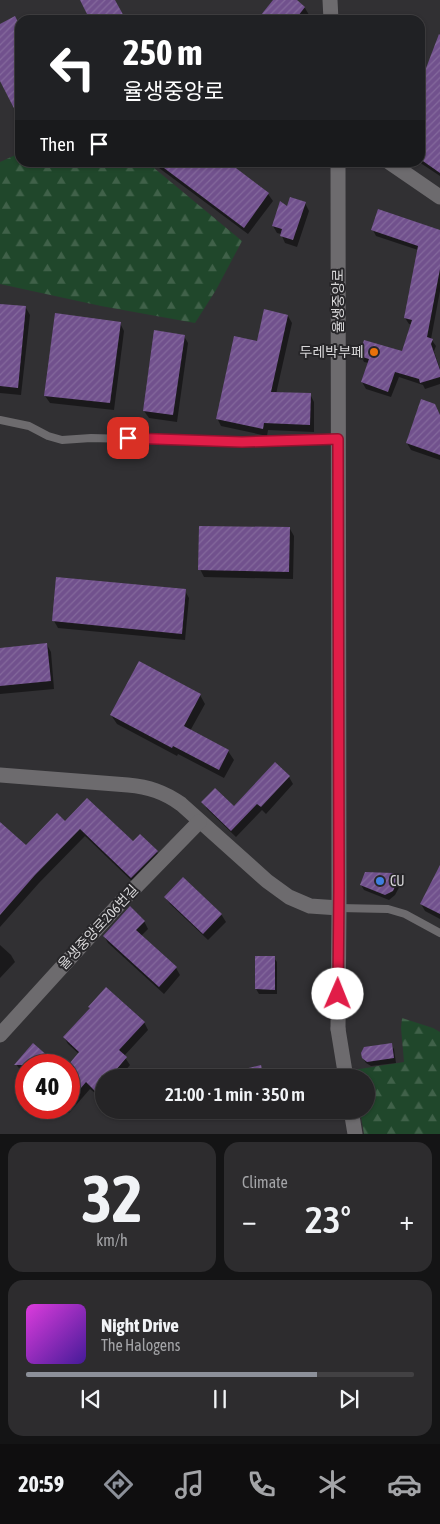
<!DOCTYPE html>
<html lang="en">
<head>
<meta charset="utf-8">
<style>
	:root { --surface:#252426; --page:#2d2c2e; --text:#f1f3f6; --muted:#a3a4a7; --line:#424143; --accent:#8c9099 }
	body { margin:0; font-family:"Asap Condensed","Noto Sans KR",sans-serif; background:var(--page); color:var(--text); height:100vh; display:flex; flex-direction:column; font-size:19px; white-space:nowrap }
	* { box-sizing:border-box; margin:0 }
	p { font-size:16px; color:var(--muted) }
	.icon { flex:none; width:28px; height:28px; fill:none; stroke:currentColor; stroke-width:2; stroke-linecap:round; stroke-linejoin:round }
	.map { position:relative; height:1134px; overflow:hidden }
	.drawer { display:flex; flex-direction:column; gap:8px; padding:8px; background:#141415; flex:1 }
	.drawer>* { flex:none }
	.guide { position:absolute; left:15px; top:15px; width:410px; height:152px; border-radius:15px; box-shadow:0 1px 4px #0004,0 0 0 1px var(--line); background:#202124; color:#fff; overflow:hidden }
	.speed { position:absolute; left:15px; top:1054px; display:flex; gap:10px; font-size:25px; font-weight:700; text-align:center }
	.speed>* { display:grid; place-content:center; width:65px; height:65px; border-radius:50%; background:var(--surface); box-shadow:0 1px 4px #0004,0 0 0 1px var(--line); line-height:1 }
	.speed .limit { border:8px solid #d22; background:#fff; color:#111 }
	.pin { position:absolute; display:grid; place-items:center; width:42px; height:42px; color:#fff; margin:-21px; border-radius:10px; box-shadow:0 2px 8px #0006 }
	.me { position:absolute; width:55px; margin:-28px; rotate:1deg; stroke-linejoin:round; filter:drop-shadow(0 0 4px #0008) }
	.turn { display:flex; align-items:center; gap:18px; height:105px; padding:0 25px; font-size:22px }
	.turn .icon { width:65px; height:65px; stroke-width:2.5 }
	.turn b { display:block; font-size:35px; line-height:42px }
	.then { display:flex; align-items:center; height:48px; padding:0 25px; background:#0003; gap:10px; font-size:19px }
	.big { font-size:38px; font-weight:600; line-height:1.1 }
	.drawer .tile { flex:1; display:flex; flex-direction:column; justify-content:center; gap:8px; min-width:0; padding:0 18px; border-radius:15px; background:var(--page) }
	.drawer .dial { align-items:center; gap:0 }
	.dial b { font-size:65px; line-height:1 }
	.song { display:flex; align-items:center; gap:15px }
	.cover { width:60px; height:60px; border-radius:8px; background:linear-gradient(135deg,hsl(300 70% 55%),hsl(260 70% 35%)) }
	.played { height:5px; border-radius:2px; background:linear-gradient(90deg,var(--accent) 75%,var(--line) 75%) }
	.keys { display:flex; justify-content:space-around; direction:ltr }
	.heat { display:flex; justify-content:space-between; align-items:center; font-size:28px; direction:ltr }
	.drawer .tiles { flex:1; display:grid; gap:8px; grid-template-columns:1fr 1fr }
	.tile:last-child { grid-column:span 2 }
	.trip { position:absolute; left:95px; top:1069px; width:280px; height:50px; border-radius:25px; background:var(--surface); box-shadow:0 1px 4px #0004,0 0 0 1px var(--line); font-weight:600; line-height:50px; text-align:center }
	.menu { display:flex; height:80px; justify-content:space-around; align-items:center; background:#0f0e0f; color:var(--muted) }
	.menu .icon { width:35px; height:35px }
	.menu .selected { color:var(--accent) }
	.menu b { font-size:22px; color:var(--text) }
	.map>svg:first-child { display:block }
</style>
</head>
<body>
<div class="map">
<svg width="440" height="1134" viewBox="0 0 440 1134">
	<defs>
		<pattern id="forest-firs" width="22" height="20" patternUnits="userSpaceOnUse" patternTransform="scale(1.25)"><rect width="22" height="20" fill="#20472b"/><path d="M5 1l3.5 6h-7zM16 11l3.5 6h-7z" fill="#406149"/></pattern>
		<pattern id="building-hatch" width="6" height="6" patternUnits="userSpaceOnUse" patternTransform="scale(1.25)"><rect width="6" height="6" fill="#71518d"/><path d="M-1 1l2-2M0 6l6-6M5 7l2-2" fill="none" stroke="#84699c"/></pattern>
	</defs>
	<rect width="100%" height="100%" fill="#313033"/>
	<g fill="url(#forest-firs)">
		<path d="M20,153V162L148,163L242,241L216,290L195,323L101,306L0,284V162Z"/>
		<path d="M402,1018L433,1028L440,1032V1134H364L360,1110H366V1078L355,1077L353,1070L404,1062L401,1028Z"/>
	</g>
	<g fill="#0007">
		<path d="M275,0H295L305,8L309,15L305,20H258Z"/>
		<path d="M440,35V98L420,87V69L426,72Z"/>
		<path d="M420,98L440,111V176L419,162Z"/>
		<path d="M151,162H229L228,164L268,194L273,201L248,234Z"/>
		<path d="M305,203L309,211L297,247L285,243L281,234L277,233L273,226L287,208Z"/>
		<path d="M373,230L440,231V291L431,339L436,346L434,351L440,369V384L425,389L423,385L399,377L391,397L366,389L362,382L369,363L364,362L361,356L403,352L412,325L409,324L405,318L418,250L376,236Z"/>
		<path d="M0,305L26,308L30,315L21,395L0,393Z"/>
		<path d="M288,316L292,323L276,394H310L314,402V432L268,430L267,436L221,426L217,418L258,343Z"/>
		<path d="M120,323L124,331L114,410L50,403L45,396Z"/>
		<path d="M184,336L188,343L177,422L149,418L144,411Z"/>
		<path d="M440,418V460L411,450L407,443Z"/>
		<path d="M290,529L294,536L293,579L204,577L200,569Z"/>
		<path d="M185,591L189,598L185,640L58,628L54,621Z"/>
		<path d="M47,645L51,652L54,689L0,694V649Z"/>
		<path d="M200,695L205,704L190,731L228,751L234,760L224,778L178,754L177,756L117,724L111,715Z"/>
		<path d="M275,764L289,777L293,784L266,814L262,810L236,837L207,809L203,802L234,808Z"/>
		<path d="M65,823L133,843L157,852L161,859L136,885L85,836L39,883L0,927V824L26,847Z"/>
		<path d="M399,877L402,882L395,895L389,900L364,890L361,885Z"/>
		<path d="M440,885V919L425,911L421,904Z"/>
		<path d="M165,897L221,914L226,922L208,940L170,904Z"/>
		<path d="M144,921L148,929L141,936L176,968L180,975L164,994L108,943L104,936Z"/>
		<path d="M0,945L11,955L15,962L0,978Z"/>
		<path d="M256,957L274,958L277,962V994H259L256,989Z"/>
		<path d="M144,1022L148,1030L124,1056L130,1065L119,1078H104V1095L101,1098L90,1089L69,1113L62,1108H69V1066L79,1054L68,1044L64,1037Z"/>
		<path d="M391,1044L394,1049L396,1063L371,1066L366,1063L363,1058Z"/>
		<path d="M16,1064L56,1065H26V1076L21,1071Z"/>
		<path d="M260,1066L265,1078H216V1077Z"/>
	</g>
	<g fill="url(#building-hatch)">
		<path d="M80,0H115L126,20H90Z"/>
		<path d="M273,0H297L305,7L295,20H257Z"/>
		<path d="M15,16L20,26V120L0,81V24Z"/>
		<path d="M439,34L440,35V173L420,159V84Z"/>
		<path d="M156,162H228L269,193L244,228Z"/>
		<path d="M290,197L306,202L293,240L280,236L282,229L272,226L280,201L287,206Z"/>
		<path d="M378,209L440,230V269L427,337L433,339L431,344L440,370V377L420,383L419,379L395,372L388,392L361,382L369,359L359,356L364,340L402,351L412,320L404,318L418,246L371,230Z"/>
		<path d="M0,304L26,306L18,388L0,386Z"/>
		<path d="M264,309L288,315L271,392L311,393L310,425L264,423L263,429L216,419L234,336L257,341Z"/>
		<path d="M55,313L121,322L110,403L44,396Z"/>
		<path d="M154,330L185,335L173,415L143,411Z"/>
		<path d="M421,399L435,404L440,415V455L406,443Z"/>
		<path d="M199,526L290,527L289,572L198,570Z"/>
		<path d="M56,577L186,589L182,634L52,621Z"/>
		<path d="M47,643L51,681L0,686V648Z"/>
		<path d="M139,661L201,694L184,726L229,750L219,770L173,746L172,748L110,715Z"/>
		<path d="M275,762L290,776L261,807L257,804L231,831L201,802L215,788L234,806Z"/>
		<path d="M87,798L133,841L140,834L158,851L131,878L80,829L35,875L0,915V822L26,845L57,813L65,821Z"/>
		<path d="M440,865V914L420,904Z"/>
		<path d="M365,872L393,873L400,876L393,891L385,895L360,885Z"/>
		<path d="M183,877L222,914L203,934L164,897Z"/>
		<path d="M130,906L145,921L136,930L177,967L159,987L103,936Z"/>
		<path d="M255,956H275V990L255,989Z"/>
		<path d="M106,987L145,1022L119,1050L127,1057L109,1078H104V1083L96,1092L86,1082L69,1102V1064L79,1052L63,1037L90,1008L88,1007Z"/>
		<path d="M33,1043L58,1065H14Z"/>
		<path d="M392,1043L394,1058L367,1062L362,1058L361,1053L364,1047Z"/>
		<path d="M261,1065L264,1078H227V1073Z"/>
	</g>
	<g fill="none" stroke-linecap="round" stroke-linejoin="round">
		<g stroke="#6d6b6e" stroke-width="8">
			<path d="M0,420L29,426L48,436L62,440L91,438L242,442L284,441L338,439"/>
			<path d="M339,908L388,909L405,914L440,933"/>
		</g>
		<g stroke="#6d6b6e" stroke-width="15">
			<path d="M389,162L440,197"/>
			<path d="M0,775L128,785C149,787 164,792 181,804L267,881L289,897L310,906L339,908"/>
			<path d="M338,1029L346,1078"/>
			<path d="M0,1035L121,902L199,822"/>
			<path d="M351,1110L355,1134"/>
		</g>
		<g stroke="#6d6b6e" stroke-width="15">
			<path d="M330,0L331,20"/>
			<path d="M338,162L339,908L338,1029"/>
		</g>
	</g>
	<g fill="none" stroke-linecap="round" stroke-linejoin="round">
		<defs>
			<path id="route" d="M128,438L242,442L338,439L339,888L338,994"/>
		</defs>
		<use href="#route" stroke="#92132f" stroke-width="12"/>
		<use href="#route" stroke="#e11d48" stroke-width="9"/>
	</g>
	<circle fill="#e8710a" stroke="#272629" stroke-width="2" cx="374" cy="352" r="5"/>
	<circle fill="#3f7fe0" stroke="#272629" stroke-width="2" cx="380" cy="881" r="5"/>
	<g text-anchor="middle" stroke-width="4" stroke-linejoin="round" paint-order="stroke">
		<g font-size="14" fill="#d8d7d9" stroke="#272629">
			<text transform="translate(338 301) rotate(-90)" y="5">율생중앙로</text>
			<text transform="translate(98 927) rotate(-47)" y="5">율생중앙로206번길</text>
		</g>
		<g font-size="14" fill="#d8d7d9" stroke="#272629" text-anchor="end">
			<text x="364" y="357">두레박부페</text>
			<text x="390" y="886" text-anchor="start">CU</text>
		</g>
	</g>
</svg>
<div class="speed"><div class="limit">40</div></div>
<div class="pin" style="left:128px;top:438px;background:#d93025"><svg class="icon" aria-label="arrive" viewBox="0 0 24 24"><path d="M6 21V4h12l-3 4 3 4H6"/></svg></div>
<svg class="me" style="left:338px;top:994px" viewBox="-20 -20 40 40"><circle r="19" fill="#fff"/><path d="M0-13L10 11 0 6-10 11z" fill="#e11d48"/></svg>
<div class="trip">21:00 · 1 min · 350 m</div>
<div class="guide">
<div class="turn"><svg class="icon" aria-label="left" viewBox="0 0 24 24"><path d="M17 20v-9H6M10 6l-5 5 5 5"/></svg><div><b>250 m</b>율생중앙로</div></div>
<div class="then">Then<svg class="icon" aria-label="arrive" viewBox="0 0 24 24"><path d="M6 21V4h12l-3 4 3 4H6"/></svg></div>
</div>
</div>
<section class="drawer">
<div class="tiles">
<div class="tile dial"><b>32</b><p>km/h</p></div>
<div class="tile"><p>Climate</p>
<div class="heat"><a>−</a><b class="big">23°</b><a>+</a></div>
</div>
<div class="tile">
<div class="song"><i class="cover"></i><div><b>Night Drive</b><p>The Halogens</p></div></div>
<div class="played"></div>
<div class="keys"><svg class="icon" aria-label="previous" viewBox="0 0 24 24"><path d="M18 5L8 12l10 7zM5 5v14"/></svg><svg class="icon" aria-label="pause" viewBox="0 0 24 24"><path d="M8 5v14M16 5v14"/></svg><svg class="icon" aria-label="next" viewBox="0 0 24 24"><path d="M6 5l10 7-10 7zM19 5v14"/></svg></div>
</div>
</div>
</section>
<nav class="menu">
<b>20:59</b>
<svg class="icon selected" aria-label="directions" viewBox="0 0 24 24"><path d="M12 3l9 9-9 9-9-9zM9 14v-3h6M13 9l2 2-2 2"/></svg>
<svg class="icon" aria-label="music" viewBox="0 0 24 24"><path d="M9 18V5l10-2v13"/><circle cx="6" cy="18" r="3"/><circle cx="16" cy="16" r="3"/></svg>
<svg class="icon" aria-label="phone" viewBox="0 0 24 24"><path d="M5 4h4l2 5-3 2q2 4 5 5l2-3 5 2v4C11 20 4 13 5 4z"/></svg>
<svg class="icon" aria-label="climate" viewBox="0 0 24 24"><path d="M12 3v18M4 7l16 10M4 17L20 7"/></svg>
<svg class="icon" aria-label="car" viewBox="0 0 24 24"><path d="M5 17H2v-5l4-1 3-4h7l3 4 3 1v5h-3M9 17h6M6 11h13"/><circle cx="7" cy="17" r="2"/><circle cx="17" cy="17" r="2"/></svg>
</nav>
</body>
</html>
